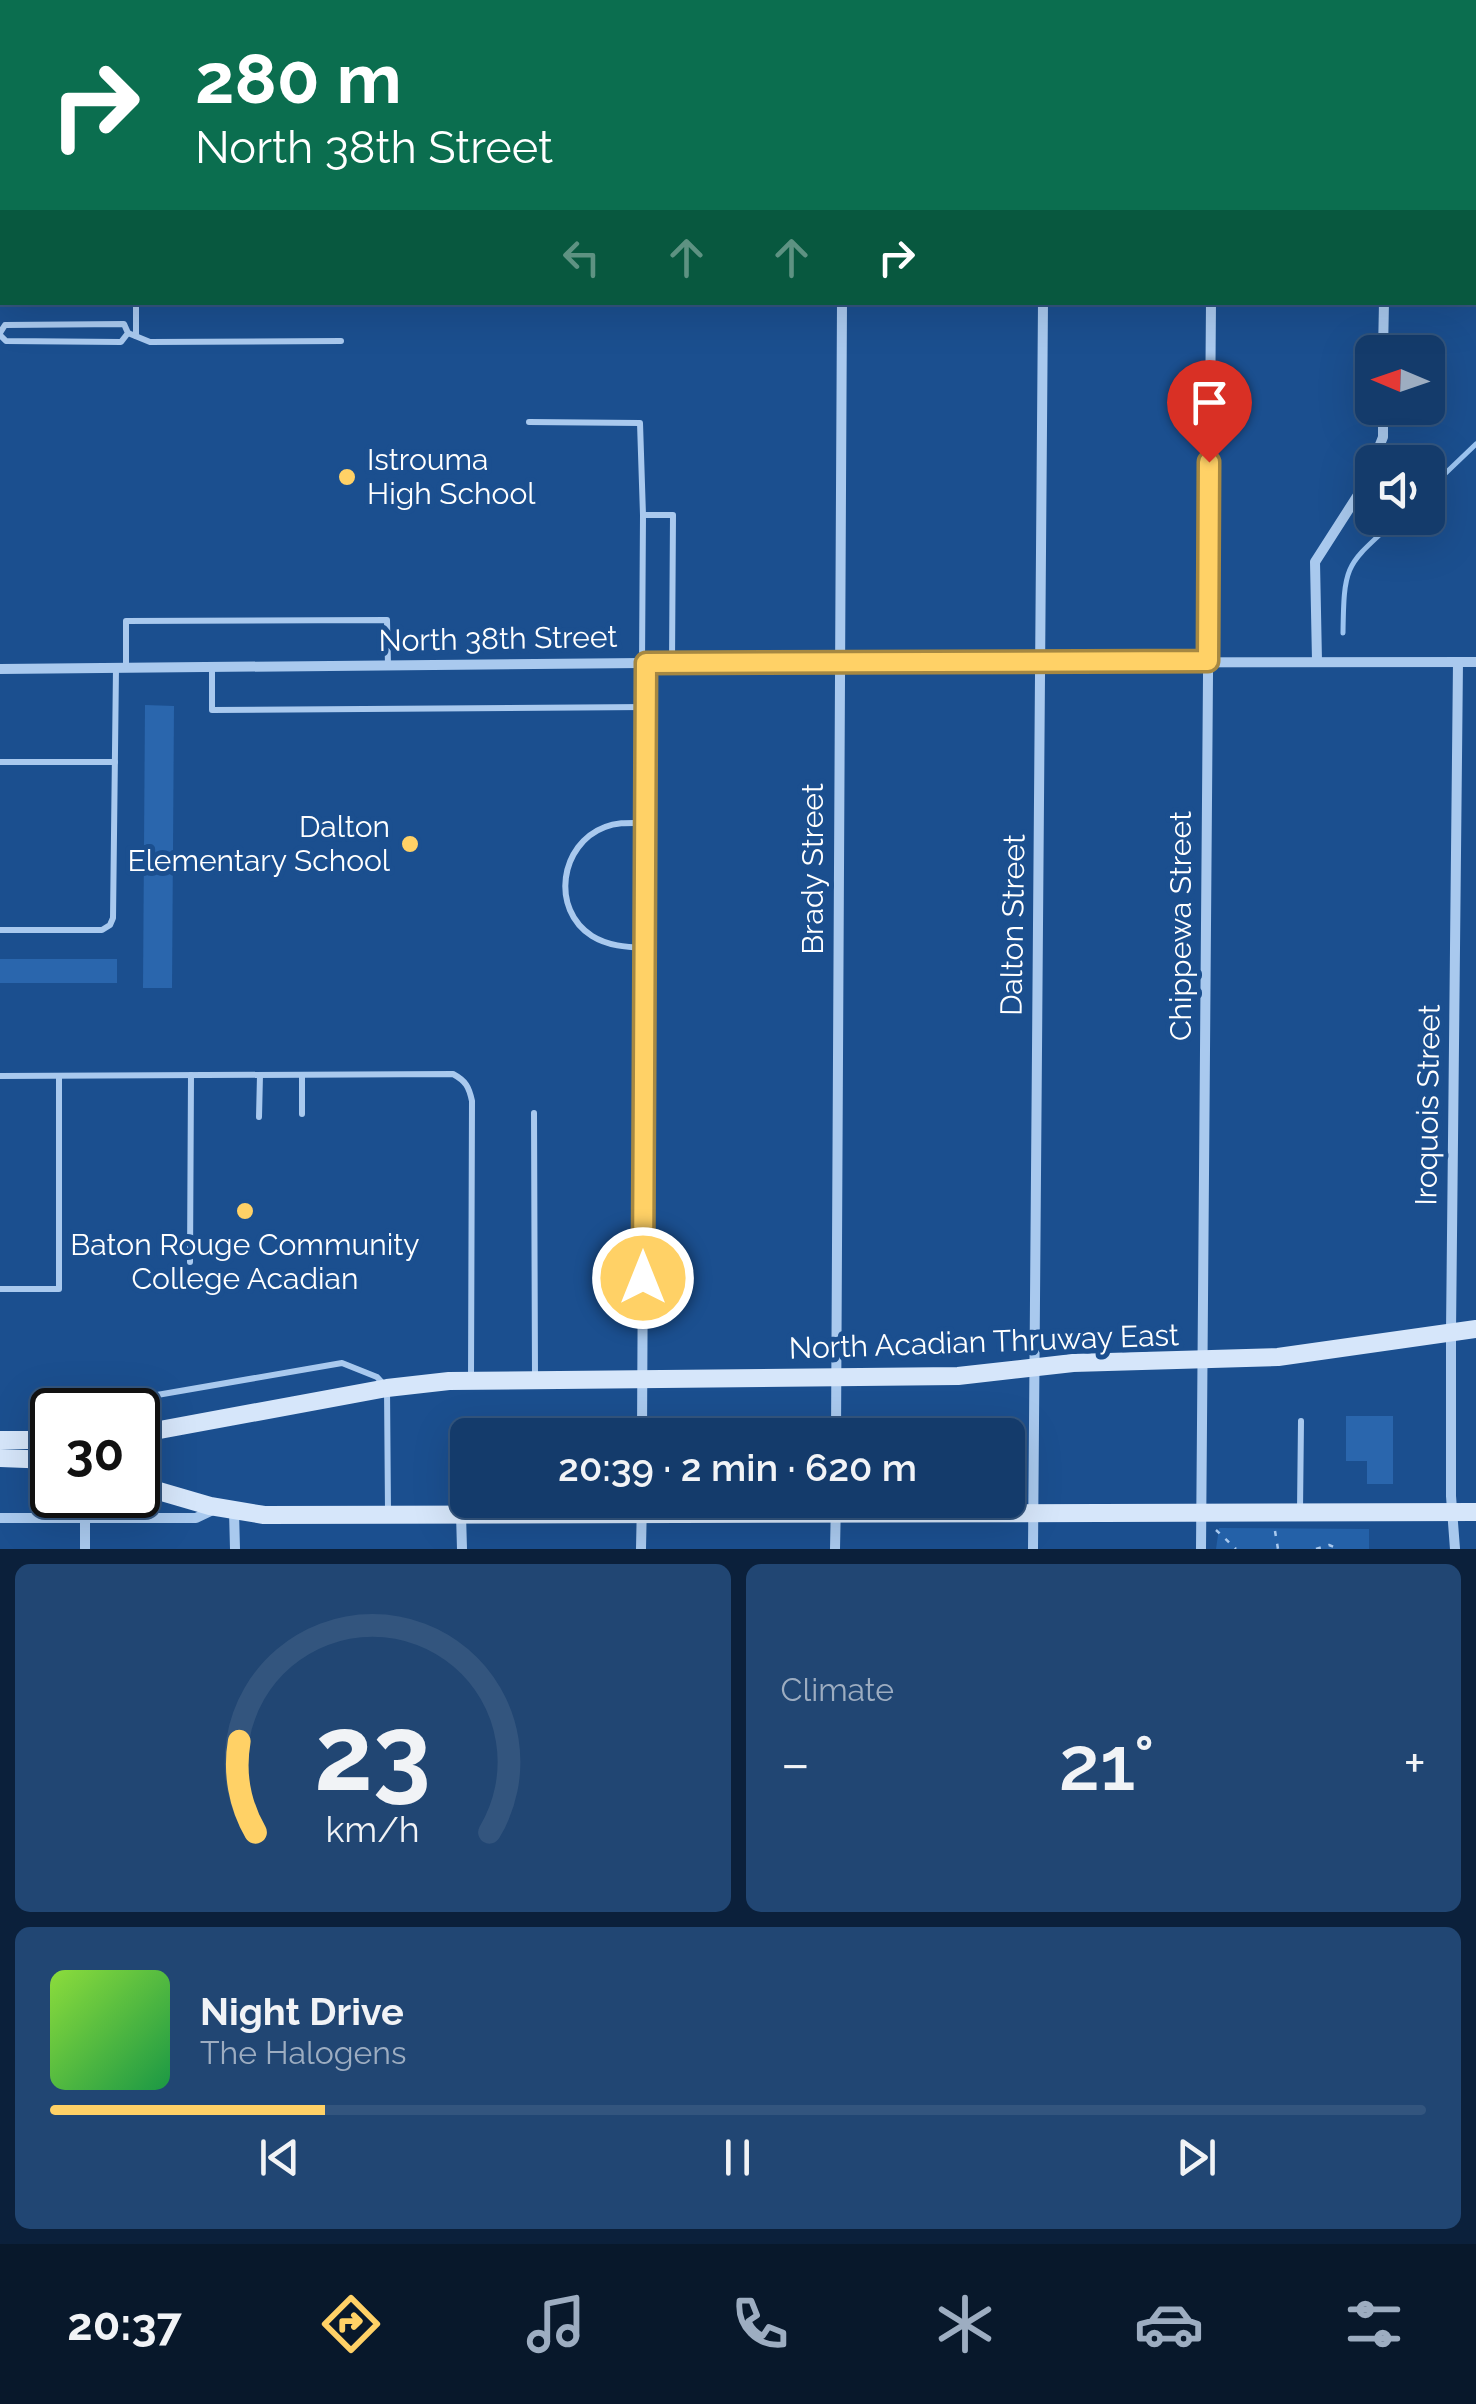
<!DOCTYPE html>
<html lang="en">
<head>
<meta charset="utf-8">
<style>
	:root { --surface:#143b6b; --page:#214673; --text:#f1f3f6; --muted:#9dadc1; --line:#33557e; --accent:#ffd166 }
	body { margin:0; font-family:Raleway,sans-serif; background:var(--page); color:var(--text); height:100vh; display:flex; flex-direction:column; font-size:38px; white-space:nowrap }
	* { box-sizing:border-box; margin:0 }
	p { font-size:32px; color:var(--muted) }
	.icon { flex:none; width:55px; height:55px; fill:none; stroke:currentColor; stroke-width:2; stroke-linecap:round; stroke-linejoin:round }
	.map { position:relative; height:1549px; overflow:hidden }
	.side { display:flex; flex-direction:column; gap:15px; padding:15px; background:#0b203b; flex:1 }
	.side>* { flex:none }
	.banner { position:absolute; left:0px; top:0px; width:1478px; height:305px; box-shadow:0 10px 40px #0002,0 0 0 2px var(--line); background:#0b6e4f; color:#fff; overflow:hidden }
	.needle { width:65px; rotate:272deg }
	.buttons { position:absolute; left:1355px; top:335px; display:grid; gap:20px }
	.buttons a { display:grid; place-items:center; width:90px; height:90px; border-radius:15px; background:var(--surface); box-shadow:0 10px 40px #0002,0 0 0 2px var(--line); font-size:50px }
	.speed { position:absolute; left:30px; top:1388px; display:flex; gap:20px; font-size:50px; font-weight:700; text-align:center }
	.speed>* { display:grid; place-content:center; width:130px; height:130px; border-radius:50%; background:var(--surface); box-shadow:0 10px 40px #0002,0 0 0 2px var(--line); line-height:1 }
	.speed .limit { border:5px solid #111; border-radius:15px; background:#fff; color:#111 }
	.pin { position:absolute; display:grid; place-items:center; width:85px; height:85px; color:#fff; margin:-102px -42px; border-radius:50% 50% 50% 0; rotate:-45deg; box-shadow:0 0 10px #0007 }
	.pin .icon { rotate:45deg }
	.me { position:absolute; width:110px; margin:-55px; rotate:0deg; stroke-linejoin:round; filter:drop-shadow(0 0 8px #0008) }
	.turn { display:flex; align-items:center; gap:35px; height:210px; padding:0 30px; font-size:45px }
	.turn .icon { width:130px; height:130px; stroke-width:2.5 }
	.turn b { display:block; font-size:70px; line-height:85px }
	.lanes { display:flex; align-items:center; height:95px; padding:0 30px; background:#0003; justify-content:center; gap:50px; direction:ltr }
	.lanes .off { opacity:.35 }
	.big { font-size:75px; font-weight:600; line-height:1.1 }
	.side .tile { flex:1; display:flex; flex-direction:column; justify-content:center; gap:15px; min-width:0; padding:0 35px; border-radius:15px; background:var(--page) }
	.side .dial { align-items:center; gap:0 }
	.dial svg { height:260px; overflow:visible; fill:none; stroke:var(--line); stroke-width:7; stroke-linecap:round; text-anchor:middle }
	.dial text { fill:var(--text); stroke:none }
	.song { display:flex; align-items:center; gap:30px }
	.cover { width:120px; height:120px; border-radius:15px; background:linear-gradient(135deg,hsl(90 70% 55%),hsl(140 70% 35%)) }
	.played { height:10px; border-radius:5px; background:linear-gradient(90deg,var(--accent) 20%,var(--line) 20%) }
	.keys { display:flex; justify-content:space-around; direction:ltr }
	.heat { display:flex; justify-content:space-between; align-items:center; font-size:55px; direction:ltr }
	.side .tiles { flex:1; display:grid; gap:15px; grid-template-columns:1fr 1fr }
	.tile:last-child { grid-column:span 2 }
	.trip { position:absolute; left:450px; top:1418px; width:575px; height:100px; border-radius:15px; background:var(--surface); box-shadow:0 10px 40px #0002,0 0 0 2px var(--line); font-weight:600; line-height:100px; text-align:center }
	.dock { display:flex; height:160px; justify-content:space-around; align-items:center; background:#08182b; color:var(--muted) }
	.dock .icon { width:70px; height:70px }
	.dock .current { color:var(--accent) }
	.dock b { font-size:45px; color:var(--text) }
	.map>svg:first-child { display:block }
</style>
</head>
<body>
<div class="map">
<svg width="1476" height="1549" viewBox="0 0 1476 1549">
	<rect width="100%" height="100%" fill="#1b4f8f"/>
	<g fill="#2461a8">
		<path d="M0,0H515V2H2V100Z"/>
		<path d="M1219,1528L1369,1529V1549H1216Z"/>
	</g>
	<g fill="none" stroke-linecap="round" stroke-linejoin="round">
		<g stroke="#9cc4f0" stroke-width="5">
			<path d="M1428,490L1476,444"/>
			<path d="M1343,633C1344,561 1346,566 1398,518"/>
		</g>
	</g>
	<g fill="#2a66ad">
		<path d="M145,705L174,706L172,988H143Z"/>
		<rect x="0" y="959" width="117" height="24"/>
		<path d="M1346,1416H1393V1484H1367V1461H1346Z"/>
	</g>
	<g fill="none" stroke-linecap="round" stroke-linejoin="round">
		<g stroke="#a9c9ee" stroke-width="2.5" stroke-dasharray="5 8" stroke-linecap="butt">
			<path d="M1216,1530L1236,1549"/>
			<path d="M1275,1531L1278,1549"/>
			<path d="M1316,1549L1329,1545L1339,1549"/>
		</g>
		<g stroke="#a9c9ee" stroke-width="6">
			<path d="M0,182V131"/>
			<path d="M0,291H2"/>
			<path d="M0,333L5,325L124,324L128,333L121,342L6,341L0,335"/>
			<path d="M128,333L150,342L341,341"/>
			<path d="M136,336V302"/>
			<path d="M529,422L640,423L643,515"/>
			<path d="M642,663L643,515H673L672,662"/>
			<path d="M126,668V621L387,620L388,665"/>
			<path d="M212,668V710L646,707"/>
			<path d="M0,762H115"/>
			<path d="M644,823C631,823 617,822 605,827C560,844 550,909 592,936C608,946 626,947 645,948"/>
			<path d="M0,930H102L110,925L113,918L116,668"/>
			<path d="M302,1075V1114"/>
			<path d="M0,1076L453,1074C466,1081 469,1087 472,1101L471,1379"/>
			<path d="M534,1113L535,1377"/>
			<path d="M259,1117L260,1075"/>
			<path d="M190,1262L191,1075"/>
			<path d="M0,1289H59V1076"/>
			<path d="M98,1410L105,1404L342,1363L377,1377L387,1388L388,1512"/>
			<path d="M1300,1510L1301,1421"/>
		</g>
		<g stroke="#a9c9ee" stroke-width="10">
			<path d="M846,2V0"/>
			<path d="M1045,2V0"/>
			<path d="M1213,2V0"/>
			<path d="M1385,2V0"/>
			<path d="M1383,352L1384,302"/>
			<path d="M1373,462L1383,437V408"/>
			<path d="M1317,661L1315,562L1365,484L1372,464"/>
			<path d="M0,669L642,663L1476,662"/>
			<path d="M642,1435L646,663"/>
			<path d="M836,1435L842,302"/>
			<path d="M234,1511L235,1549"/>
			<path d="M461,1514L462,1549"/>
			<path d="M0,1518H196L217,1508"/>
			<path d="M85,1520V1549"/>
			<path d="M641,1549L642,1500"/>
			<path d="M835,1549L836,1500"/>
			<path d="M1033,1549L1043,302"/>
			<path d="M1201,1549L1211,302"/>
			<path d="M1455,1549L1451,1496V1332L1458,662"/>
		</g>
		<g stroke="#d6e6fa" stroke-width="18">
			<path d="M138,1434L387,1388L449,1381L958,1376L1073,1363L1278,1357L1476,1329"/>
			<path d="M0,1440H52"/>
			<path d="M0,1458L52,1460"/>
			<path d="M138,1485L210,1506L264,1515L1476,1512"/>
		</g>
	</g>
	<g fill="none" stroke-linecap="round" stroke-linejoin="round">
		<defs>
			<path id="route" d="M643,1278L646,663L1208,661L1209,462"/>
		</defs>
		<use href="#route" stroke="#a68842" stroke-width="25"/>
		<use href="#route" stroke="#ffd166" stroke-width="18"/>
	</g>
	<g fill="#ffd166" stroke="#1b4f8f" stroke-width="4">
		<circle cx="347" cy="477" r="10"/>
		<circle cx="410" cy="844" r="10"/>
		<circle cx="245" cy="1211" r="10"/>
	</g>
	<g text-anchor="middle" stroke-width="10" stroke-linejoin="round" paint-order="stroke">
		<g font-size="30" fill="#fff" stroke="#1b4f8f" text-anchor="start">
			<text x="367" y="470">Istrouma<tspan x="367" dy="34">High School</tspan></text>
			<text x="390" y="837" text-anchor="end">Dalton<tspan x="390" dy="34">Elementary School</tspan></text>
			<text x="245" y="1255" text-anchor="middle">Baton Rouge Community<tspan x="245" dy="34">College Acadian</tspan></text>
		</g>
		<g font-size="30" fill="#fff" stroke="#1b4f8f">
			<text transform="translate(498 639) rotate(-1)" y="10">North 38th Street</text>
			<text transform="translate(813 869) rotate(-90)" y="10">Brady Street</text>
			<text transform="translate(1013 925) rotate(-89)" y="10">Dalton Street</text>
			<text transform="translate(1181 926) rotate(-90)" y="10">Chippewa Street</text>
			<text transform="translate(1428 1105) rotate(-89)" y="10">Iroquois Street</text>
			<text transform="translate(984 1342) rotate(-2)" y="10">North Acadian Thruway East</text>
		</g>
	</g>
</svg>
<div class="buttons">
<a><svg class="needle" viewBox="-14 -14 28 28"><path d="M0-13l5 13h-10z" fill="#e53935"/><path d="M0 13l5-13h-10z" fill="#9dadc1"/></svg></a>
<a><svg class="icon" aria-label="sound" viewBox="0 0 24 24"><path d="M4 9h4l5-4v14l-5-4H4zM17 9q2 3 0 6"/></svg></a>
</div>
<div class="speed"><div class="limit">30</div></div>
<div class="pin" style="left:1209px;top:462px;background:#d93025"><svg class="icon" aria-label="arrive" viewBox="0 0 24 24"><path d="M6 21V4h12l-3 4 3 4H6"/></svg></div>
<svg class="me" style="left:643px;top:1278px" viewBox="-20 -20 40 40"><circle r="17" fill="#ffd166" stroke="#fff" stroke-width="3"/><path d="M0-11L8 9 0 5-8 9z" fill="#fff"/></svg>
<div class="trip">20:39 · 2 min · 620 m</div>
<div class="banner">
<div class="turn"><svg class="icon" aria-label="right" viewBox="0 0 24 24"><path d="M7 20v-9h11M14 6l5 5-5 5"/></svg><div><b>280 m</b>North 38th Street</div></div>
<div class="lanes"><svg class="icon off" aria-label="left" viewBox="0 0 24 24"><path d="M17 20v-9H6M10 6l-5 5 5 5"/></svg><svg class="icon off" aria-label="ahead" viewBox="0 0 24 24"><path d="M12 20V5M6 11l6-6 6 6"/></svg><svg class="icon off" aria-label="ahead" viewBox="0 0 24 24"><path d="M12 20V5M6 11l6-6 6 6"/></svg><svg class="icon" aria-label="right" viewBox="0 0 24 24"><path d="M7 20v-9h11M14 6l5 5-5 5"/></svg></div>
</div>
</div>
<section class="side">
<div class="tiles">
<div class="tile dial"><svg viewBox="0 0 100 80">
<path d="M14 69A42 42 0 1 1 86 69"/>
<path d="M14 69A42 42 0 0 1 9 41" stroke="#ffd166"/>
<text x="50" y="56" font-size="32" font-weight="700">23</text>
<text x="50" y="72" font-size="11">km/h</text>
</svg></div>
<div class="tile"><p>Climate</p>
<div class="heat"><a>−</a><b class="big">21°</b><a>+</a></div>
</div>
<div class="tile">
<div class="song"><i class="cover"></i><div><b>Night Drive</b><p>The Halogens</p></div></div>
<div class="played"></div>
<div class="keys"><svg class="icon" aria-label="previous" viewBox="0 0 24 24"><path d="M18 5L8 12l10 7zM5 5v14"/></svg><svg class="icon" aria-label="pause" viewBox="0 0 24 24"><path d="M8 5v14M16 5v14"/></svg><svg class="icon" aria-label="next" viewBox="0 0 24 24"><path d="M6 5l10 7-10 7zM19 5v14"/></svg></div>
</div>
</div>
</section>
<nav class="dock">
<b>20:37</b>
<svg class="icon current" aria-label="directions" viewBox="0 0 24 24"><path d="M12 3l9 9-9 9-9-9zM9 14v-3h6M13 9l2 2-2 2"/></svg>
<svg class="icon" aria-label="music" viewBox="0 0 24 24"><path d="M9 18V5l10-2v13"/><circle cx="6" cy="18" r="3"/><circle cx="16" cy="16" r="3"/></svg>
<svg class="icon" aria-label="phone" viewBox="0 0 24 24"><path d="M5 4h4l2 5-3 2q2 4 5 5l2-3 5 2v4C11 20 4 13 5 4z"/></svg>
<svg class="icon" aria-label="climate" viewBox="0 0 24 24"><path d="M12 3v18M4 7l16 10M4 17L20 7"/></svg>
<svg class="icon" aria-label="car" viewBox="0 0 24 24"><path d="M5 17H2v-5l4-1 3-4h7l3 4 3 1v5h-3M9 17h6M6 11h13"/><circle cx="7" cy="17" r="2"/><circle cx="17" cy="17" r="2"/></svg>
<svg class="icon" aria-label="filters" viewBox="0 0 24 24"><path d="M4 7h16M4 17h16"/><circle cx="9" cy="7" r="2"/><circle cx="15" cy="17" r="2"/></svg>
</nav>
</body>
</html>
